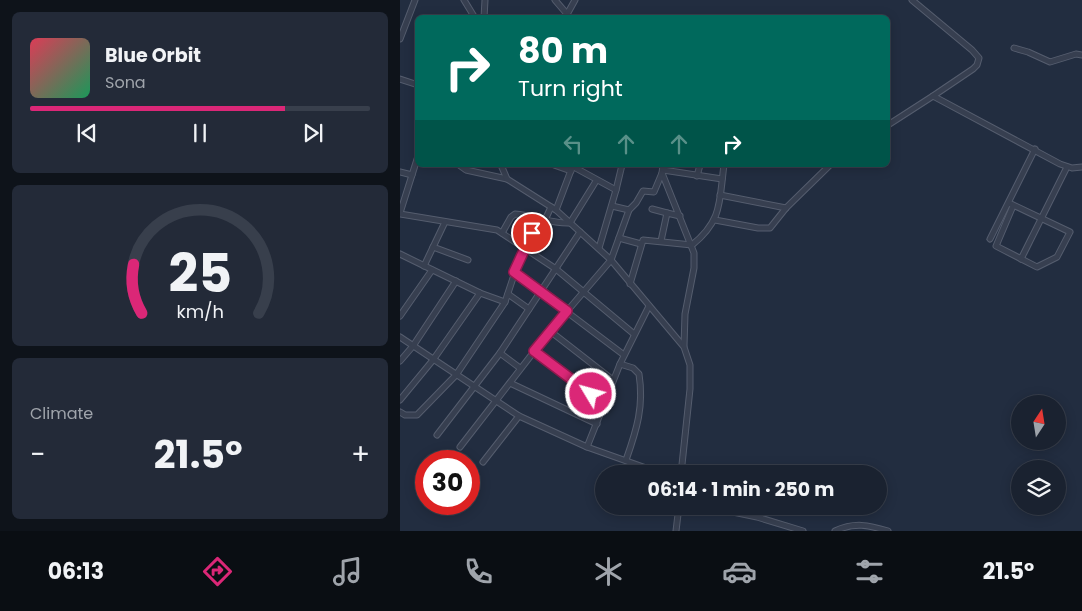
<!DOCTYPE html>
<html lang="en">
<head>
<meta charset="utf-8">
<style>
	:root { --surface:#1a2230; --page:#232a38; --text:#f1f3f6; --muted:#9fa4ab; --line:#383f4c; --accent:#db2777 }
	body { margin:0; font-family:Poppins,sans-serif; background:var(--page); color:var(--text); height:100vh; display:flex; flex-direction:column; font-size:19px; white-space:nowrap }
	* { box-sizing:border-box; margin:0 }
	p { font-size:16px; color:var(--muted) }
	.icon { flex:none; width:28px; height:28px; fill:none; stroke:currentColor; stroke-width:2; stroke-linecap:round; stroke-linejoin:round }
	.map { position:relative; flex:1; overflow:hidden }
	.sheet { display:flex; flex-direction:column; gap:12px; padding:12px; background:#0e131a; width:400px }
	.sheet>* { flex:none }
	.top-card { position:absolute; left:15px; top:15px; width:475px; height:152px; border-radius:8px; box-shadow:0 2px 12px #0003,0 0 0 1px var(--line); background:#00695c; color:#fff; overflow:hidden }
	.needle { width:32px; rotate:12deg }
	.buttons { position:absolute; left:611px; top:395px; display:grid; gap:10px }
	.buttons a { display:grid; place-items:center; width:55px; height:55px; border-radius:50%; background:var(--surface); box-shadow:0 2px 12px #0003,0 0 0 1px var(--line); font-size:25px }
	.speed { position:absolute; left:15px; top:450px; display:flex; gap:10px; font-size:25px; font-weight:700; text-align:center }
	.speed>* { display:grid; place-content:center; width:65px; height:65px; border-radius:50%; background:var(--surface); box-shadow:0 2px 12px #0003,0 0 0 1px var(--line); line-height:1 }
	.speed .limit { border:8px solid #d22; background:#fff; color:#111 }
	.pin { position:absolute; display:grid; place-items:center; width:42px; height:42px; color:#fff; margin:-21px; border:2px solid #fff; border-radius:50%; box-shadow:0 1px 5px #0007 }
	.me { position:absolute; width:55px; margin:-28px; rotate:307deg; stroke-linejoin:round; filter:drop-shadow(0 0 4px #0008) }
	.turn { display:flex; align-items:center; gap:18px; height:105px; padding:0 20px; font-size:22px }
	.turn .icon { width:65px; height:65px; stroke-width:2.5 }
	.turn b { display:block; font-size:35px; line-height:42px }
	.lanes { display:flex; align-items:center; height:48px; padding:0 20px; background:#0003; justify-content:center; gap:25px; direction:ltr }
	.lanes .off { opacity:.35 }
	.big { font-size:38px; font-weight:700; line-height:1.1 }
	.sheet .widget { flex:1; display:flex; flex-direction:column; justify-content:center; gap:8px; min-width:0; padding:0 18px; border-radius:8px; background:var(--page) }
	.sheet .dial { align-items:center; gap:0 }
	.dial svg { height:130px; overflow:visible; fill:none; stroke:var(--line); stroke-width:7; stroke-linecap:round; text-anchor:middle }
	.dial text { fill:var(--text); stroke:none }
	.song { display:flex; align-items:center; gap:15px }
	.cover { width:60px; height:60px; border-radius:8px; background:linear-gradient(135deg,hsl(350 70% 55%),hsl(150 70% 35%)) }
	.played { height:5px; border-radius:2px; background:linear-gradient(90deg,var(--accent) 75%,var(--line) 75%) }
	.keys { display:flex; justify-content:space-around; direction:ltr }
	.heat { display:flex; justify-content:space-between; align-items:center; font-size:28px; direction:ltr }
	.trip { position:absolute; left:195px; top:465px; width:292px; height:50px; border-radius:25px; background:var(--surface); box-shadow:0 2px 12px #0003,0 0 0 1px var(--line); font-weight:700; line-height:50px; text-align:center }
	.dock { display:flex; height:80px; justify-content:space-around; align-items:center; background:#0a0e13; color:var(--muted) }
	.dock .icon { width:35px; height:35px }
	.dock .selected { color:var(--accent) }
	.dock b { font-size:22px; color:var(--text) }
	main { display:flex; flex:1; min-height:0 }
	.map>svg:first-child { display:block }
</style>
</head>
<body>
<main>
<section class="sheet">
<div class="widget">
<div class="song"><i class="cover"></i><div><b>Blue Orbit</b><p>Sona</p></div></div>
<div class="played"></div>
<div class="keys"><svg class="icon" aria-label="previous" viewBox="0 0 24 24"><path d="M18 5L8 12l10 7zM5 5v14"/></svg><svg class="icon" aria-label="pause" viewBox="0 0 24 24"><path d="M8 5v14M16 5v14"/></svg><svg class="icon" aria-label="next" viewBox="0 0 24 24"><path d="M6 5l10 7-10 7zM19 5v14"/></svg></div>
</div>
<div class="widget dial"><svg viewBox="0 0 100 80">
<path d="M14 69A42 42 0 1 1 86 69"/>
<path d="M14 69A42 42 0 0 1 9 39" stroke="#db2777"/>
<text x="50" y="56" font-size="32" font-weight="700">25</text>
<text x="50" y="72" font-size="11">km/h</text>
</svg></div>
<div class="widget"><p>Climate</p>
<div class="heat"><a>−</a><b class="big">21.5°</b><a>+</a></div>
</div>
</section>
<div class="map">
<svg width="682" height="531" viewBox="0 0 682 531">
	<rect width="100%" height="100%" fill="#222d40"/>
	<g fill="none" stroke-linecap="round" stroke-linejoin="round">
		<defs>
			<g id="minor">
				<path d="M64,0L75,18"/>
				<path d="M155,0L167,14"/>
				<path d="M512,0L572,50L579,58L577,65L573,69L533,96"/>
				<path d="M84,18L85,0"/>
				<path d="M165,18L175,0"/>
				<path d="M0,39L15,0"/>
				<path d="M614,48L628,52L650,62L676,54L682,55"/>
				<path d="M0,79L18,85"/>
				<path d="M488,125L533,96L660,164L672,168L682,167"/>
				<path d="M59,165L66,170L107,179"/>
				<path d="M101,165L107,179L156,210L211,260L284,347L290,365V389L281,474"/>
				<path d="M154,165L171,171"/>
				<path d="M263,165L262,173L294,253V268L285,314L284,346"/>
				<path d="M172,166L216,190L199,248"/>
				<path d="M263,170L322,179"/>
				<path d="M0,172L12,175"/>
				<path d="M297,176L300,165"/>
				<path d="M216,190L222,165"/>
				<path d="M320,195L386,208"/>
				<path d="M609,203L670,232L657,257L637,267L596,246L613,206"/>
				<path d="M212,206L229,210"/>
				<path d="M252,209L267,213"/>
				<path d="M156,210L173,165"/>
				<path d="M0,213L18,156"/>
				<path d="M0,214L97,230L156,269L234,334"/>
				<path d="M145,220L151,207"/>
				<path d="M315,220L358,228H370L386,208L430,165"/>
				<path d="M102,233L111,217L115,214C134,215 151,224 170,223L196,181"/>
				<path d="M219,238L241,244"/>
				<path d="M590,239L635,149"/>
				<path d="M261,241L267,213L280,216"/>
				<path d="M33,247L68,260"/>
				<path d="M0,254L80,293L105,302"/>
				<path d="M621,259L667,167"/>
				<path d="M24,266L45,222"/>
				<path d="M114,272L224,355"/>
				<path d="M230,284L243,240L292,245C323,220 319,201 324,165"/>
				<path d="M108,294L129,309"/>
				<path d="M0,316L32,270"/>
				<path d="M150,331L213,380"/>
				<path d="M0,337L119,416L187,447L263,474"/>
				<path d="M134,351L205,404"/>
				<path d="M100,353L120,368"/>
				<path d="M0,361L13,346L56,281"/>
				<path d="M220,364L233,368L239,374C244,406 237,429 226,460"/>
				<path d="M110,383L197,424"/>
				<path d="M0,400L33,360L80,293"/>
				<path d="M0,412L5,415H17L56,375L105,302L123,248L140,218"/>
				<path d="M37,435L100,353L180,232"/>
				<path d="M60,447L150,331L211,260L229,210L236,203L243,191L254,192L262,173"/>
				<path d="M187,447L220,364L249,306"/>
				<path d="M83,462L119,416"/>
				<path d="M304,506L357,517L403,531"/>
				<path d="M276,531L279,506"/>
				<path d="M435,531C454,522 469,525 488,531"/>
			</g>
		</defs>
		<use href="#minor" stroke="#555d6e" stroke-width="7"/>
		<use href="#minor" stroke="#373f50" stroke-width="5"/>
	</g>
	<g fill="none" stroke-linecap="round" stroke-linejoin="round">
		<defs>
			<path id="route" d="M132,233L114,272L167,311L134,351L191,394"/>
		</defs>
		<use href="#route" stroke="#8e194d" stroke-width="12"/>
		<use href="#route" stroke="#db2777" stroke-width="9"/>
	</g>
</svg>
<div class="buttons">
<a><svg class="needle" viewBox="-14 -14 28 28"><path d="M0-13l5 13h-10z" fill="#e53935"/><path d="M0 13l5-13h-10z" fill="#9fa4ab"/></svg></a>
<a><svg class="icon" aria-label="layers" viewBox="0 0 24 24"><path d="M12 4l9 5-9 5-9-5zM3 14l9 5 9-5"/></svg></a>
</div>
<div class="speed"><div class="limit">30</div></div>
<div class="pin" style="left:132px;top:233px;background:#d93025"><svg class="icon" aria-label="arrive" viewBox="0 0 24 24"><path d="M6 21V4h12l-3 4 3 4H6"/></svg></div>
<svg class="me" style="left:191px;top:394px" viewBox="-20 -20 40 40"><circle r="17" fill="#db2777" stroke="#fff" stroke-width="3"/><path d="M0-11L8 9 0 5-8 9z" fill="#fff"/></svg>
<div class="trip">06:14 · 1 min · 250 m</div>
<div class="top-card">
<div class="turn"><svg class="icon" aria-label="right" viewBox="0 0 24 24"><path d="M7 20v-9h11M14 6l5 5-5 5"/></svg><div><b>80 m</b>Turn right</div></div>
<div class="lanes"><svg class="icon off" aria-label="left" viewBox="0 0 24 24"><path d="M17 20v-9H6M10 6l-5 5 5 5"/></svg><svg class="icon off" aria-label="ahead" viewBox="0 0 24 24"><path d="M12 20V5M6 11l6-6 6 6"/></svg><svg class="icon off" aria-label="ahead" viewBox="0 0 24 24"><path d="M12 20V5M6 11l6-6 6 6"/></svg><svg class="icon" aria-label="right" viewBox="0 0 24 24"><path d="M7 20v-9h11M14 6l5 5-5 5"/></svg></div>
</div>
</div>
</main>
<nav class="dock">
<b>06:13</b>
<svg class="icon selected" aria-label="directions" viewBox="0 0 24 24"><path d="M12 3l9 9-9 9-9-9zM9 14v-3h6M13 9l2 2-2 2"/></svg>
<svg class="icon" aria-label="music" viewBox="0 0 24 24"><path d="M9 18V5l10-2v13"/><circle cx="6" cy="18" r="3"/><circle cx="16" cy="16" r="3"/></svg>
<svg class="icon" aria-label="phone" viewBox="0 0 24 24"><path d="M5 4h4l2 5-3 2q2 4 5 5l2-3 5 2v4C11 20 4 13 5 4z"/></svg>
<svg class="icon" aria-label="climate" viewBox="0 0 24 24"><path d="M12 3v18M4 7l16 10M4 17L20 7"/></svg>
<svg class="icon" aria-label="car" viewBox="0 0 24 24"><path d="M5 17H2v-5l4-1 3-4h7l3 4 3 1v5h-3M9 17h6M6 11h13"/><circle cx="7" cy="17" r="2"/><circle cx="17" cy="17" r="2"/></svg>
<svg class="icon" aria-label="filters" viewBox="0 0 24 24"><path d="M4 7h16M4 17h16"/><circle cx="9" cy="7" r="2"/><circle cx="15" cy="17" r="2"/></svg>
<b>21.5°</b>
</nav>
</body>
</html>
